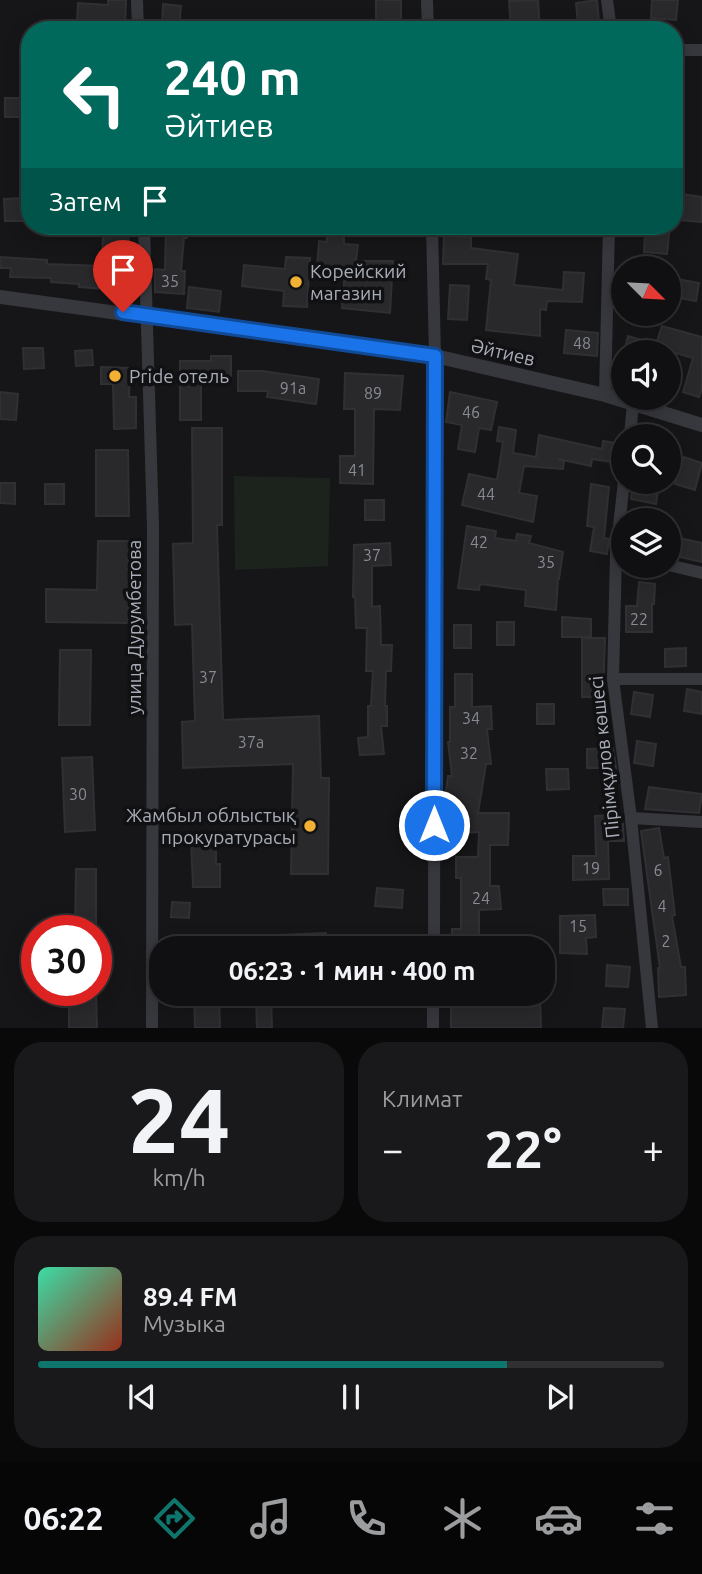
<!DOCTYPE html>
<html lang="ru">
<head>
<meta charset="utf-8">
<style>
	:root { --surface:#101012; --page:#19191b; --text:#f1f3f6; --muted:#9c9d9f; --line:#303032; --accent:#0f766e }
	body { margin:0; font-family:Ubuntu,sans-serif; background:var(--page); color:var(--text); height:100vh; display:flex; flex-direction:column; font-size:26px; white-space:nowrap }
	* { box-sizing:border-box; margin:0 }
	p { font-size:23px; color:var(--muted) }
	.icon { flex:none; width:38px; height:38px; fill:none; stroke:currentColor; stroke-width:2; stroke-linecap:round; stroke-linejoin:round }
	.map { position:relative; height:1028px; overflow:hidden }
	.side { display:flex; flex-direction:column; gap:14px; padding:14px; background:#09090a; flex:1 }
	.side>* { flex:none }
	.banner { position:absolute; left:21px; top:21px; width:662px; height:214px; border-radius:28px; box-shadow:0 4px 18px #0003,0 0 0 2px var(--line); background:#00695c; color:#fff; overflow:hidden }
	.needle { width:46px; rotate:114deg }
	.buttons { position:absolute; left:611px; top:256px; display:grid; gap:14px }
	.buttons a { display:grid; place-items:center; width:70px; height:70px; border-radius:50%; background:var(--surface); box-shadow:0 4px 18px #0003,0 0 0 2px var(--line); font-size:35px }
	.speed { position:absolute; left:21px; top:915px; display:flex; gap:14px; font-size:35px; font-weight:700; text-align:center }
	.speed>* { display:grid; place-content:center; width:91px; height:91px; border-radius:50%; background:var(--surface); box-shadow:0 4px 18px #0003,0 0 0 2px var(--line); line-height:1 }
	.speed .limit { border:10px solid #d22; background:#fff; color:#111 }
	.pin { position:absolute; display:grid; place-items:center; width:60px; height:60px; color:#fff; margin:-72px -30px; border-radius:50% 50% 50% 0; rotate:-45deg; box-shadow:0 0 7px #0007 }
	.pin .icon { rotate:45deg }
	.me { position:absolute; width:77px; margin:-38px; rotate:0deg; stroke-linejoin:round; filter:drop-shadow(0 0 5px #0008) }
	.turn { display:flex; align-items:center; gap:24px; height:147px; padding:0 28px; font-size:32px }
	.turn .icon { width:91px; height:91px; stroke-width:2.5 }
	.turn b { display:block; font-size:49px; line-height:60px }
	.then { display:flex; align-items:center; height:66px; padding:0 28px; background:#0003; gap:14px; font-size:26px }
	.big { font-size:52px; font-weight:700; line-height:1.1 }
	.side .card { flex:1; display:flex; flex-direction:column; justify-content:center; gap:10px; min-width:0; padding:0 24px; border-radius:28px; background:var(--page) }
	.side .dial { align-items:center; gap:0 }
	.dial b { font-size:91px; line-height:1 }
	.song { display:flex; align-items:center; gap:21px }
	.cover { width:84px; height:84px; border-radius:10px; background:linear-gradient(135deg,hsl(160 70% 55%),hsl(10 70% 35%)) }
	.played { height:7px; border-radius:4px; background:linear-gradient(90deg,var(--accent) 75%,var(--line) 75%) }
	.keys { display:flex; justify-content:space-around; direction:ltr }
	.heat { display:flex; justify-content:space-between; align-items:center; font-size:38px; direction:ltr }
	.side .tiles { flex:1; display:grid; gap:14px; grid-template-columns:1fr 1fr }
	.card:last-child { grid-column:span 2 }
	.trip { position:absolute; left:149px; top:936px; width:406px; height:70px; border-radius:28px; background:var(--surface); box-shadow:0 4px 18px #0003,0 0 0 2px var(--line); font-weight:700; line-height:70px; text-align:center }
	.tab-bar { display:flex; height:112px; justify-content:space-around; align-items:center; background:#060607; color:var(--muted) }
	.tab-bar .icon { width:49px; height:49px }
	.tab-bar .active { color:var(--accent) }
	.tab-bar b { font-size:32px; color:var(--text) }
	.map>svg:first-child { display:block }
</style>
</head>
<body>
<div class="map">
<svg width="702" height="1028" viewBox="0 0 702 1028">
	<rect width="100%" height="100%" fill="#161618"/>
	<path fill="#1c231d" d="M234,476L330,478L328,566L235,570Z"/>
	<g fill="#29292c" stroke="#303034" stroke-width="2">
		<path d="M108,0H126L125,30H104L105,23L77,21L78,3L108,5Z"/>
		<path d="M376,0H401V19L376,20Z"/>
		<path d="M538,0L540,30H511L509,1Z"/>
		<path d="M597,0L599,22L578,24L576,3Z"/>
		<path d="M652,0H678L676,20L651,18Z"/>
		<path d="M163,4L181,6L179,30L162,28Z"/>
		<rect x="5" y="98" width="25" height="19"/>
		<path d="M682,194L702,197V222L679,220Z"/>
		<path d="M24,198L25,221H5L4,199Z"/>
		<path d="M166,226H186L187,238H184L181,271H185L184,294L155,292V269L165,270Z"/>
		<path d="M327,226H344V244L358,245L356,261H393L390,313L342,308L345,271L317,268L319,241L327,242Z"/>
		<path d="M103,231L129,232L123,294L105,293V289L79,287V284L51,282V278L10,277L11,268H0V257L47,260V264L102,266Z"/>
		<path d="M645,233L669,234L667,254L644,252Z"/>
		<path d="M444,236L471,237V248L518,254L514,285L563,290L564,272L584,273L582,302L547,301L546,310L540,309V336L486,330L491,280L486,279L488,264H443Z"/>
		<path d="M286,257L310,258L307,307L283,306L284,291L242,286L244,265L285,269Z"/>
		<path d="M677,279L699,283L696,301L674,297Z"/>
		<path d="M450,285L469,286L467,320L448,319Z"/>
		<path d="M189,287L221,291L219,312L187,308Z"/>
		<path d="M662,326L702,337V389L699,397L683,392L693,358L655,347Z"/>
		<path d="M566,330L598,333L597,356L564,353Z"/>
		<path d="M628,336L648,342L645,352H624Z"/>
		<path d="M23,348H43L44,368L24,369Z"/>
		<path d="M92,350L93,365L76,366L75,351Z"/>
		<path d="M211,356H231V376H201V420H180V361H211Z"/>
		<path d="M101,367L130,368L129,397H136V428L114,429L113,384H101Z"/>
		<path d="M238,371H262L319,379L316,404L267,397L268,391H238Z"/>
		<path d="M345,373L403,376L400,410L374,409L373,484L340,483V456H355V409H344Z"/>
		<path d="M0,392L18,394L16,420L0,419Z"/>
		<path d="M450,392L497,402L491,430L479,428L475,452L458,449L462,425L446,422Z"/>
		<path d="M499,427L516,430L513,453L536,457L539,435L602,449L603,441L622,444L619,463L592,459L591,466L558,459L564,461L563,469L524,466L519,493L537,496L533,522L462,505L469,474L497,480L503,442L497,441Z"/>
		<path d="M192,428H222V525H217L223,720L319,716L321,778H329L328,874H291L293,764L183,768L182,722L195,721L192,624L175,625L173,544L193,543Z"/>
		<path d="M96,450H128L129,516H96Z"/>
		<path d="M684,457L702,463L695,490L675,484Z"/>
		<path d="M633,481L659,485L656,504L631,499Z"/>
		<path d="M0,483H15V504L0,503Z"/>
		<rect x="45" y="484" width="19" height="20"/>
		<path d="M591,484L609,487L604,538L609,539L607,554L590,551L594,527L587,526Z"/>
		<rect x="365" y="500" width="19" height="20"/>
		<path d="M467,526L496,531L495,538L516,541L517,534L531,536L529,543L563,552L559,579H558L556,610L525,606L526,590L480,584L479,590L458,588Z"/>
		<path d="M675,537L702,543V562L671,555Z"/>
		<path d="M98,541H129L128,623L46,622V589L97,590Z"/>
		<path d="M390,543L391,565L372,566V607L380,606L381,645H392L391,671H386L385,706H387V726H381L384,754L360,755L358,738L368,737V706H371L373,671H366L367,628H356L355,597H353L354,545Z"/>
		<path d="M639,582L655,584L654,604H652V632H626V606H637Z"/>
		<path d="M562,617L591,619V637H562Z"/>
		<rect x="497" y="622" width="17" height="23"/>
		<rect x="454" y="625" width="17" height="23"/>
		<path d="M582,638H605L603,697H582Z"/>
		<path d="M686,648V666L665,667V649Z"/>
		<path d="M60,650H91L90,725H59Z"/>
		<path d="M455,674H472V707L491,706L492,729H487L491,764H486L478,813H509L508,845H490V886H499L501,909L479,910V947L452,948V929H461V878H456V857H478L479,832L448,834L447,799L445,798L448,776H452L448,742H450V707H455Z"/>
		<path d="M687,689L702,692V714L684,711Z"/>
		<path d="M634,692L653,695L650,717L631,714Z"/>
		<rect x="537" y="704" width="17" height="20"/>
		<path d="M637,741L656,744L653,766L634,763Z"/>
		<path d="M613,748L616,768H587V749Z"/>
		<path d="M92,757L95,830L65,832L62,758Z"/>
		<path d="M546,769H568L569,789L547,790Z"/>
		<path d="M649,787L702,794L699,813L645,809Z"/>
		<path d="M616,815V824H623L624,841H608L609,879L573,880V856H596L595,816Z"/>
		<path d="M659,828L664,858L668,857L675,915L672,916L681,967H685L686,995L659,997L658,968H660L641,831Z"/>
		<path d="M216,838V864H220V887H193L191,840Z"/>
		<path d="M76,869H96V931H75Z"/>
		<path d="M377,888L403,890L402,908L375,906Z"/>
		<path d="M603,889H628V905H604Z"/>
		<path d="M172,902L190,903L189,918L171,917Z"/>
		<path d="M595,915L596,937L586,938L587,954L560,953V916Z"/>
		<path d="M326,933L327,948H251V936Z"/>
		<path d="M382,938L425,939V948H382Z"/>
		<path d="M607,965L630,967L628,987L606,986Z"/>
		<path d="M69,990H96L97,1028H69Z"/>
		<path d="M194,994H219L220,1028H195Z"/>
		<path d="M451,994H540L541,1028H451Z"/>
		<path d="M271,997L272,1028H257L256,998Z"/>
		<path d="M604,1008L625,1009L623,1028L602,1027Z"/>
	</g>
	<g fill="none" stroke-linecap="round" stroke-linejoin="round">
		<g stroke="#37383d" stroke-width="12">
			<path d="M137,0L138,30"/>
			<path d="M427,0L428,30"/>
			<path d="M607,0L611,30"/>
			<path d="M674,50H702"/>
			<path d="M144,226L153,527L152,1028"/>
			<path d="M432,226L435,356L434,948"/>
			<path d="M605,395L609,226"/>
			<path d="M630,436L633,403"/>
			<path d="M624,481L616,554L613,679L631,818L652,1028"/>
			<path d="M668,565L702,573"/>
			<path d="M613,679H702"/>
			<path d="M631,818L702,822"/>
			<path d="M433,1028V994"/>
		</g>
		<path stroke="#37383d" stroke-width="14" d="M0,297L435,356L605,395L702,425"/>
	</g>
	<g fill="none" stroke-linecap="round" stroke-linejoin="round">
		<defs>
			<path id="route" d="M123,312L435,356L434,825"/>
		</defs>
		<use href="#route" stroke="#114b97" stroke-width="18"/>
		<use href="#route" stroke="#1a73e8" stroke-width="12"/>
	</g>
	<g fill="#f2b134" stroke="#111113" stroke-width="2.5">
		<circle cx="296" cy="282" r="7"/>
		<circle cx="115" cy="376" r="7"/>
		<circle cx="310" cy="826" r="7"/>
	</g>
	<g text-anchor="middle" stroke-width="7" stroke-linejoin="round" paint-order="stroke">
		<g font-size="16" fill="#888b94">
			<text x="170" y="287">35</text>
			<text x="582" y="349">48</text>
			<text x="293" y="394">91а</text>
			<text x="373" y="399">89</text>
			<text x="471" y="418">46</text>
			<text x="357" y="476">41</text>
			<text x="486" y="500">44</text>
			<text x="479" y="548">42</text>
			<text x="372" y="561">37</text>
			<text x="546" y="568">35</text>
			<text x="639" y="625">22</text>
			<text x="208" y="683">37</text>
			<text x="471" y="724">34</text>
			<text x="251" y="748">37а</text>
			<text x="469" y="759">32</text>
			<text x="78" y="800">30</text>
			<text x="591" y="874">19</text>
			<text x="658" y="876">6</text>
			<text x="481" y="904">24</text>
			<text x="662" y="912">4</text>
			<text x="578" y="932">15</text>
			<text x="666" y="947">2</text>
		</g>
		<g font-size="19" fill="#a8adb8" stroke="#111113" text-anchor="start">
			<text x="310" y="278">Корейский<tspan x="310" dy="22">магазин</tspan></text>
			<text x="129" y="383">Pride отель</text>
			<text x="296" y="822" text-anchor="end">Жамбыл облыстық<tspan x="296" dy="22">прокуратурасы</tspan></text>
		</g>
		<g font-size="19" fill="#a8adb8" stroke="#111113">
			<text transform="translate(503 352) rotate(13)" y="7">Әйтиев</text>
			<text transform="translate(134 627) rotate(-90)" y="7">улица Дурумбетова</text>
			<text transform="translate(604 757) rotate(-96)" y="7">Пірімқұлов көшесі</text>
		</g>
	</g>
</svg>
<div class="buttons">
<a><svg class="needle" viewBox="-14 -14 28 28"><path d="M0-13l5 13h-10z" fill="#e53935"/><path d="M0 13l5-13h-10z" fill="#9c9d9f"/></svg></a>
<a><svg class="icon" aria-label="sound" viewBox="0 0 24 24"><path d="M4 9h4l5-4v14l-5-4H4zM17 9q2 3 0 6"/></svg></a>
<a><svg class="icon" aria-label="search" viewBox="0 0 24 24"><circle cx="10" cy="10" r="6"/><path d="M15 15l6 6"/></svg></a>
<a><svg class="icon" aria-label="layers" viewBox="0 0 24 24"><path d="M12 4l9 5-9 5-9-5zM3 14l9 5 9-5"/></svg></a>
</div>
<div class="speed"><div class="limit">30</div></div>
<div class="pin" style="left:123px;top:312px;background:#d93025"><svg class="icon" aria-label="arrive" viewBox="0 0 24 24"><path d="M6 21V4h12l-3 4 3 4H6"/></svg></div>
<svg class="me" style="left:434px;top:825px" viewBox="-20 -20 40 40"><circle r="17" fill="#1a73e8" stroke="#fff" stroke-width="3"/><path d="M0-11L8 9 0 5-8 9z" fill="#fff"/></svg>
<div class="trip">06:23 · 1 мин · 400 m</div>
<div class="banner">
<div class="turn"><svg class="icon" aria-label="left" viewBox="0 0 24 24"><path d="M17 20v-9H6M10 6l-5 5 5 5"/></svg><div><b>240 m</b>Әйтиев</div></div>
<div class="then">Затем<svg class="icon" aria-label="arrive" viewBox="0 0 24 24"><path d="M6 21V4h12l-3 4 3 4H6"/></svg></div>
</div>
</div>
<section class="side">
<div class="tiles">
<div class="card dial"><b>24</b><p>km/h</p></div>
<div class="card"><p>Климат</p>
<div class="heat"><a>−</a><b class="big">22°</b><a>+</a></div>
</div>
<div class="card">
<div class="song"><i class="cover"></i><div><b>89.4 FM</b><p>Музыка</p></div></div>
<div class="played"></div>
<div class="keys"><svg class="icon" aria-label="previous" viewBox="0 0 24 24"><path d="M18 5L8 12l10 7zM5 5v14"/></svg><svg class="icon" aria-label="pause" viewBox="0 0 24 24"><path d="M8 5v14M16 5v14"/></svg><svg class="icon" aria-label="next" viewBox="0 0 24 24"><path d="M6 5l10 7-10 7zM19 5v14"/></svg></div>
</div>
</div>
</section>
<nav class="tab-bar">
<b>06:22</b>
<svg class="icon active" aria-label="directions" viewBox="0 0 24 24"><path d="M12 3l9 9-9 9-9-9zM9 14v-3h6M13 9l2 2-2 2"/></svg>
<svg class="icon" aria-label="music" viewBox="0 0 24 24"><path d="M9 18V5l10-2v13"/><circle cx="6" cy="18" r="3"/><circle cx="16" cy="16" r="3"/></svg>
<svg class="icon" aria-label="phone" viewBox="0 0 24 24"><path d="M5 4h4l2 5-3 2q2 4 5 5l2-3 5 2v4C11 20 4 13 5 4z"/></svg>
<svg class="icon" aria-label="climate" viewBox="0 0 24 24"><path d="M12 3v18M4 7l16 10M4 17L20 7"/></svg>
<svg class="icon" aria-label="car" viewBox="0 0 24 24"><path d="M5 17H2v-5l4-1 3-4h7l3 4 3 1v5h-3M9 17h6M6 11h13"/><circle cx="7" cy="17" r="2"/><circle cx="17" cy="17" r="2"/></svg>
<svg class="icon" aria-label="filters" viewBox="0 0 24 24"><path d="M4 7h16M4 17h16"/><circle cx="9" cy="7" r="2"/><circle cx="15" cy="17" r="2"/></svg>
</nav>
</body>
</html>
